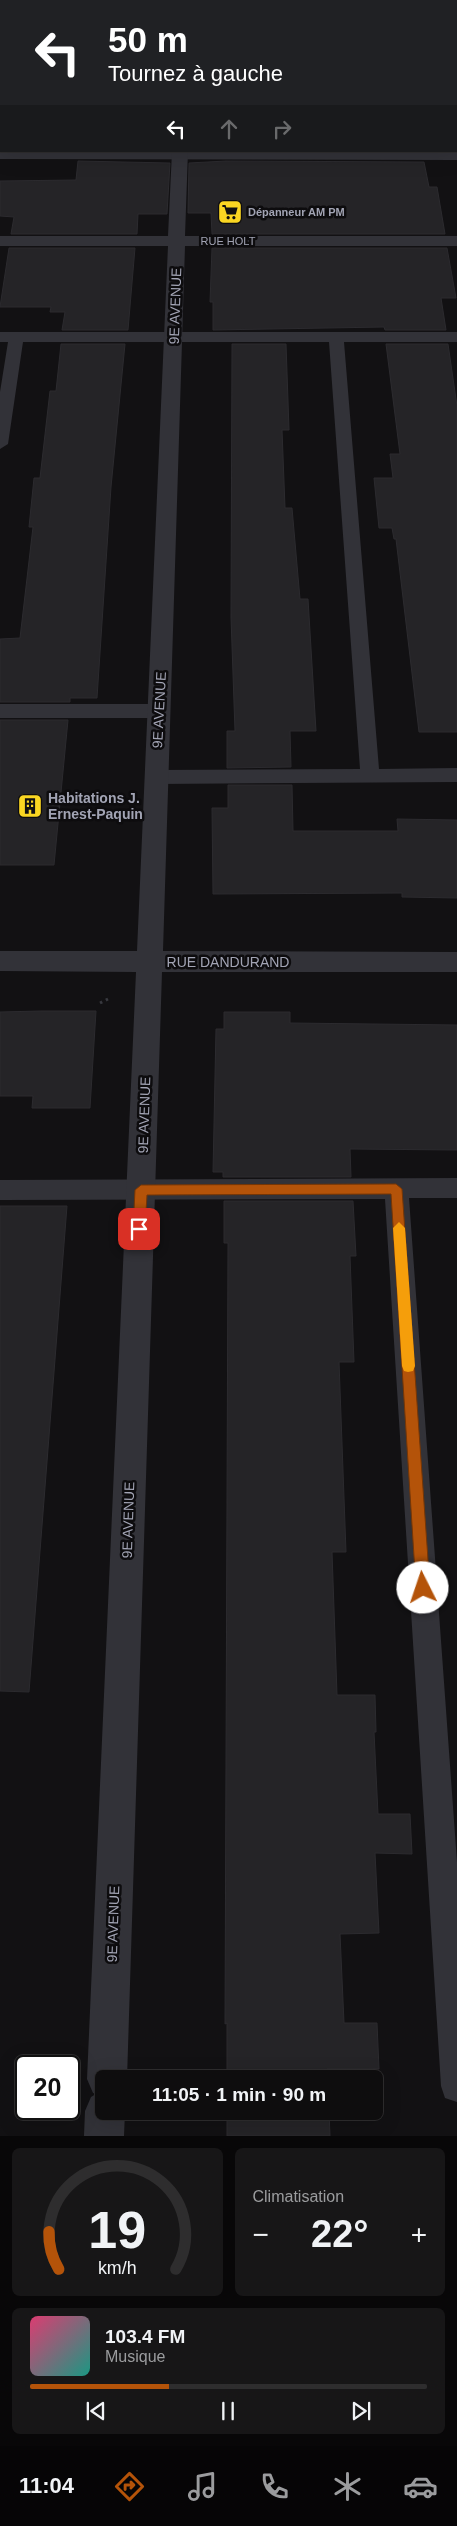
<!DOCTYPE html>
<html lang="fr">
<head>
<meta charset="utf-8">
<style>
	:root { --surface:#0e0d0e; --page:#171617; --text:#f1f3f6; --muted:#9b9c9e; --line:#2e2d2e; --accent:#b45309 }
	body { margin:0; font-family:Helvetica,sans-serif; background:var(--page); color:var(--text); height:100vh; display:flex; flex-direction:column; font-size:19px; white-space:nowrap }
	* { box-sizing:border-box; margin:0 }
	p { font-size:16px; color:var(--muted) }
	.icon { flex:none; width:28px; height:28px; fill:none; stroke:currentColor; stroke-width:2; stroke-linecap:round; stroke-linejoin:round }
	.map { position:relative; height:2136px; overflow:hidden }
	.panel { display:flex; flex-direction:column; gap:12px; padding:12px; background:#080708; flex:1 }
	.panel>* { flex:none }
	.top-card { position:absolute; left:0px; top:0px; width:458px; height:152px; box-shadow:0 5px 20px #0002,0 0 0 1px var(--line); background:#202124; color:#fff; overflow:hidden }
	.speed { position:absolute; left:15px; top:2055px; display:flex; gap:10px; font-size:25px; font-weight:700; text-align:center }
	.speed>* { display:grid; place-content:center; width:65px; height:65px; border-radius:50%; background:var(--surface); box-shadow:0 5px 20px #0002,0 0 0 1px var(--line); line-height:1 }
	.speed .limit { border:2px solid #111; border-radius:8px; background:#fff; color:#111 }
	.pin { position:absolute; display:grid; place-items:center; width:42px; height:42px; color:#fff; margin:-21px; border-radius:10px; box-shadow:0 2px 8px #0006 }
	.me { position:absolute; width:55px; margin:-28px; rotate:356deg; stroke-linejoin:round; filter:drop-shadow(0 0 4px #0008) }
	.turn { display:flex; align-items:center; gap:18px; height:105px; padding:0 25px; font-size:22px }
	.turn .icon { width:65px; height:65px; stroke-width:2.5 }
	.turn b { display:block; font-size:35px; line-height:42px }
	.lanes { display:flex; align-items:center; height:48px; padding:0 25px; background:#0003; justify-content:center; gap:25px; direction:ltr }
	.lanes .off { opacity:.35 }
	.big { font-size:38px; font-weight:800; line-height:1.1 }
	.panel .tile { flex:1; display:flex; flex-direction:column; justify-content:center; gap:8px; min-width:0; padding:0 18px; border-radius:8px; background:var(--page) }
	.panel .dial { align-items:center; gap:0 }
	.dial svg { height:130px; overflow:visible; fill:none; stroke:var(--line); stroke-width:7; stroke-linecap:round; text-anchor:middle }
	.dial text { fill:var(--text); stroke:none }
	.song { display:flex; align-items:center; gap:15px }
	.cover { width:60px; height:60px; border-radius:8px; background:linear-gradient(135deg,hsl(340 70% 55%),hsl(170 70% 35%)) }
	.played { height:5px; border-radius:2px; background:linear-gradient(90deg,var(--accent) 35%,var(--line) 35%) }
	.keys { display:flex; justify-content:space-around; direction:ltr }
	.heat { display:flex; justify-content:space-between; align-items:center; font-size:28px; direction:ltr }
	.panel .tiles { flex:1; display:grid; gap:12px; grid-template-columns:1fr 1fr }
	.tile:last-child { grid-column:span 2 }
	.trip { position:absolute; left:95px; top:2070px; width:288px; height:50px; border-radius:8px; background:var(--surface); box-shadow:0 5px 20px #0002,0 0 0 1px var(--line); font-weight:800; line-height:50px; text-align:center }
	.tabs { display:flex; height:80px; justify-content:space-around; align-items:center; background:#060506; color:var(--muted) }
	.tabs .icon { width:35px; height:35px }
	.tabs .active { color:var(--accent) }
	.tabs b { font-size:22px; color:var(--text) }
	.map>svg:first-child { display:block }
</style>
</head>
<body>
<div class="map">
<svg width="457" height="2136" viewBox="0 0 457 2136">
	<rect width="100%" height="100%" fill="#121113"/>
	<g fill="#252427" stroke="#2c2b2f">
		<path d="M78,161L170,163L167,214H138L137,234H11L14,217L0,216V181L76,180Z"/>
		<path d="M226,161L424,162L429,187H437L445,234H212L211,213H188L189,163Z"/>
		<path d="M9,248H135L128,330H62L65,312H50L51,307H0Z"/>
		<path d="M212,248H447L456,298H441L446,330H385L384,327L213,330V302H210Z"/>
		<path d="M61,344H125L111,487L97,698H70V702H0V639L20,638L33,527H29L34,478H40L50,391H56Z"/>
		<path d="M232,344H286L289,430H282L285,508H292L300,599H308L316,731H290L291,767L227,768V731H235L231,617Z"/>
		<path d="M386,344H448L457,406V732H419L396,539H394L392,528H379L374,478H393L390,454H400Z"/>
		<path d="M0,720H68L54,865H0Z"/>
		<path d="M228,785H292L293,831H398L397,819L457,820V898L402,897V893L213,894L212,808H228Z"/>
		<path d="M41,1011H96L90,1108H32L33,1096H0V1012Z"/>
		<path d="M224,1012H290V1023L457,1025V1150L350,1149L351,1177H223V1172H213L216,1029H224Z"/>
		<path d="M224,1201H353L356,1256H350L354,1362H339L346,1552H332L337,1695H375L376,1732H374L378,1814H410L412,1854L375,1853L379,1933L340,1934L344,2023H377L379,2069H327V2079H227V2023L225,2024L228,1243H224Z"/>
		<path d="M0,1206H67L29,1692L0,1691Z"/>
		<path d="M227,2111H329L330,2136H227Z"/>
	</g>
	<g fill="none" stroke-linecap="round" stroke-linejoin="round">
		<path stroke="#38393f" stroke-width="3" stroke-dasharray="2.5 4" stroke-linecap="butt" d="M100,1003L108,999"/>
		<g fill="#323238" fill-rule="evenodd">
			<rect x="58" y="0" width="12" height="1"/>
			<path d="M0,151L457,152V160L0,159Z"/>
			<path d="M0,332H457V342H344L379,769L457,768V782L156,784L149,782L146,777L149,772L156,770L360,769L329,342H23L8,444L0,449V392L8,342H0Z"/>
			<path d="M0,704H160L167,706L169,711L167,716L160,718H0Z"/>
			<path d="M457,1178V1198H409L457,1862V2102L445,2098L441,2086L385,1199L0,1200V1180Z"/>
		</g>
		<g fill="#323238" fill-rule="evenodd">
			<rect x="180" y="0" width="14" height="1"/>
			<path d="M428,0H442L443,1H429Z"/>
			<rect x="456" y="122" width="1" height="14"/>
			<path d="M172,151H188L185,236H457V246H185L163,951L457,952V972H162L127,2079H104V2111H125L124,2136H84L85,2111L91,2097L96,2094L93,2093L87,2079L136,972L0,971V951H137L168,246H0V236H168Z"/>
		</g>
	</g>
	<path fill="#b45309" stroke="#753606" d="M396,1184L402,1189L430,1588L428,1592L423,1595L418,1592L416,1588L391,1194L147,1195L145,1229L139,1235L133,1229L135,1190L141,1185Z"/>
	<path fill="#f59e0b" d="M399,1222L405,1228L415,1366L413,1371L408,1372L404,1371L402,1366L393,1228Z"/>
	<defs>
		<symbol id="supermarket-square" viewBox="-11 -11 22 22"><rect x="-9" y="-9" width="18" height="18" rx="4" fill="#fad622" stroke="#0d0c0e"/><path d="M-6-5.5h2.5l.6 2H6L4.5 2H-2.5L-4.4-4H-6ZM-1.5 3.2a1.3 1.3 0 1 0 .1 0ZM3 3.2a1.3 1.3 0 1 0 .1 0Z" fill="#111"/></symbol>
		<symbol id="building-square" viewBox="-11 -11 22 22"><rect x="-9" y="-9" width="18" height="18" rx="4" fill="#fad622" stroke="#0d0c0e"/><path d="M-4-6H4V6H1V3H-1V6H-4ZM-2.5-4.3h1.7v1.8h-1.7ZM.8-4.3h1.7v1.8H.8ZM-2.5-1h1.7V.8h-1.7ZM.8-1h1.7V.8H.8Z" fill="#111"/></symbol>
	</defs>
	<g fill-rule="evenodd">
		<use href="#supermarket-square" x="216" y="198" width="28" height="28"/>
		<use href="#building-square" x="16" y="792" width="28" height="28"/>
	</g>
	<g text-anchor="middle" stroke-width="5" stroke-linejoin="round" paint-order="stroke">
		<g font-size="11" font-weight="bold" fill="#a2a4b4" stroke="#0d0c0e" text-anchor="start">
			<text x="248" y="216">Dépanneur AM PM</text>
		</g>
		<g font-size="11" fill="#a2a4b4" stroke="#0d0c0e">
			<text x="228" y="245">RUE HOLT</text>
		</g>
		<g font-size="14" fill="#a2a4b4" stroke="#0d0c0e">
			<text transform="translate(175 306) rotate(-88)" y="5">9E AVENUE</text>
			<text transform="translate(159 710) rotate(-87)" y="5">9E AVENUE</text>
			<text x="228" y="967">RUE DANDURAND</text>
			<text transform="translate(144 1115) rotate(-88)" y="5">9E AVENUE</text>
			<text transform="translate(128 1520) rotate(-88)" y="5">9E AVENUE</text>
			<text transform="translate(113 1924) rotate(-88)" y="5">9E AVENUE</text>
		</g>
		<g font-size="14" font-weight="bold" fill="#a2a4b4" stroke="#0d0c0e" text-anchor="start">
			<text x="48" y="803">Habitations J.<tspan x="48" dy="16">Ernest-Paquin</tspan></text>
		</g>
	</g>
</svg>
<div class="speed"><div class="limit">20</div></div>
<div class="pin" style="left:139px;top:1229px;background:#d93025"><svg class="icon" aria-label="arrive" viewBox="0 0 24 24"><path d="M6 21V4h12l-3 4 3 4H6"/></svg></div>
<svg class="me" style="left:423px;top:1588px" viewBox="-20 -20 40 40"><circle r="19" fill="#fff"/><path d="M0-13L10 11 0 6-10 11z" fill="#b45309"/></svg>
<div class="trip">11:05 · 1 min · 90 m</div>
<div class="top-card">
<div class="turn"><svg class="icon" aria-label="left" viewBox="0 0 24 24"><path d="M17 20v-9H6M10 6l-5 5 5 5"/></svg><div><b>50 m</b>Tournez à gauche</div></div>
<div class="lanes"><svg class="icon" aria-label="left" viewBox="0 0 24 24"><path d="M17 20v-9H6M10 6l-5 5 5 5"/></svg><svg class="icon off" aria-label="ahead" viewBox="0 0 24 24"><path d="M12 20V5M6 11l6-6 6 6"/></svg><svg class="icon off" aria-label="right" viewBox="0 0 24 24"><path d="M7 20v-9h11M14 6l5 5-5 5"/></svg></div>
</div>
</div>
<section class="panel">
<div class="tiles">
<div class="tile dial"><svg viewBox="0 0 100 80">
<path d="M14 69A42 42 0 1 1 86 69"/>
<path d="M14 69A42 42 0 0 1 8 46" stroke="#b45309"/>
<text x="50" y="56" font-size="32" font-weight="700">19</text>
<text x="50" y="72" font-size="11">km/h</text>
</svg></div>
<div class="tile"><p>Climatisation</p>
<div class="heat"><a>−</a><b class="big">22°</b><a>+</a></div>
</div>
<div class="tile">
<div class="song"><i class="cover"></i><div><b>103.4 FM</b><p>Musique</p></div></div>
<div class="played"></div>
<div class="keys"><svg class="icon" aria-label="previous" viewBox="0 0 24 24"><path d="M18 5L8 12l10 7zM5 5v14"/></svg><svg class="icon" aria-label="pause" viewBox="0 0 24 24"><path d="M8 5v14M16 5v14"/></svg><svg class="icon" aria-label="next" viewBox="0 0 24 24"><path d="M6 5l10 7-10 7zM19 5v14"/></svg></div>
</div>
</div>
</section>
<nav class="tabs">
<b>11:04</b>
<svg class="icon active" aria-label="directions" viewBox="0 0 24 24"><path d="M12 3l9 9-9 9-9-9zM9 14v-3h6M13 9l2 2-2 2"/></svg>
<svg class="icon" aria-label="music" viewBox="0 0 24 24"><path d="M9 18V5l10-2v13"/><circle cx="6" cy="18" r="3"/><circle cx="16" cy="16" r="3"/></svg>
<svg class="icon" aria-label="phone" viewBox="0 0 24 24"><path d="M5 4h4l2 5-3 2q2 4 5 5l2-3 5 2v4C11 20 4 13 5 4z"/></svg>
<svg class="icon" aria-label="climate" viewBox="0 0 24 24"><path d="M12 3v18M4 7l16 10M4 17L20 7"/></svg>
<svg class="icon" aria-label="car" viewBox="0 0 24 24"><path d="M5 17H2v-5l4-1 3-4h7l3 4 3 1v5h-3M9 17h6M6 11h13"/><circle cx="7" cy="17" r="2"/><circle cx="17" cy="17" r="2"/></svg>
</nav>
</body>
</html>
